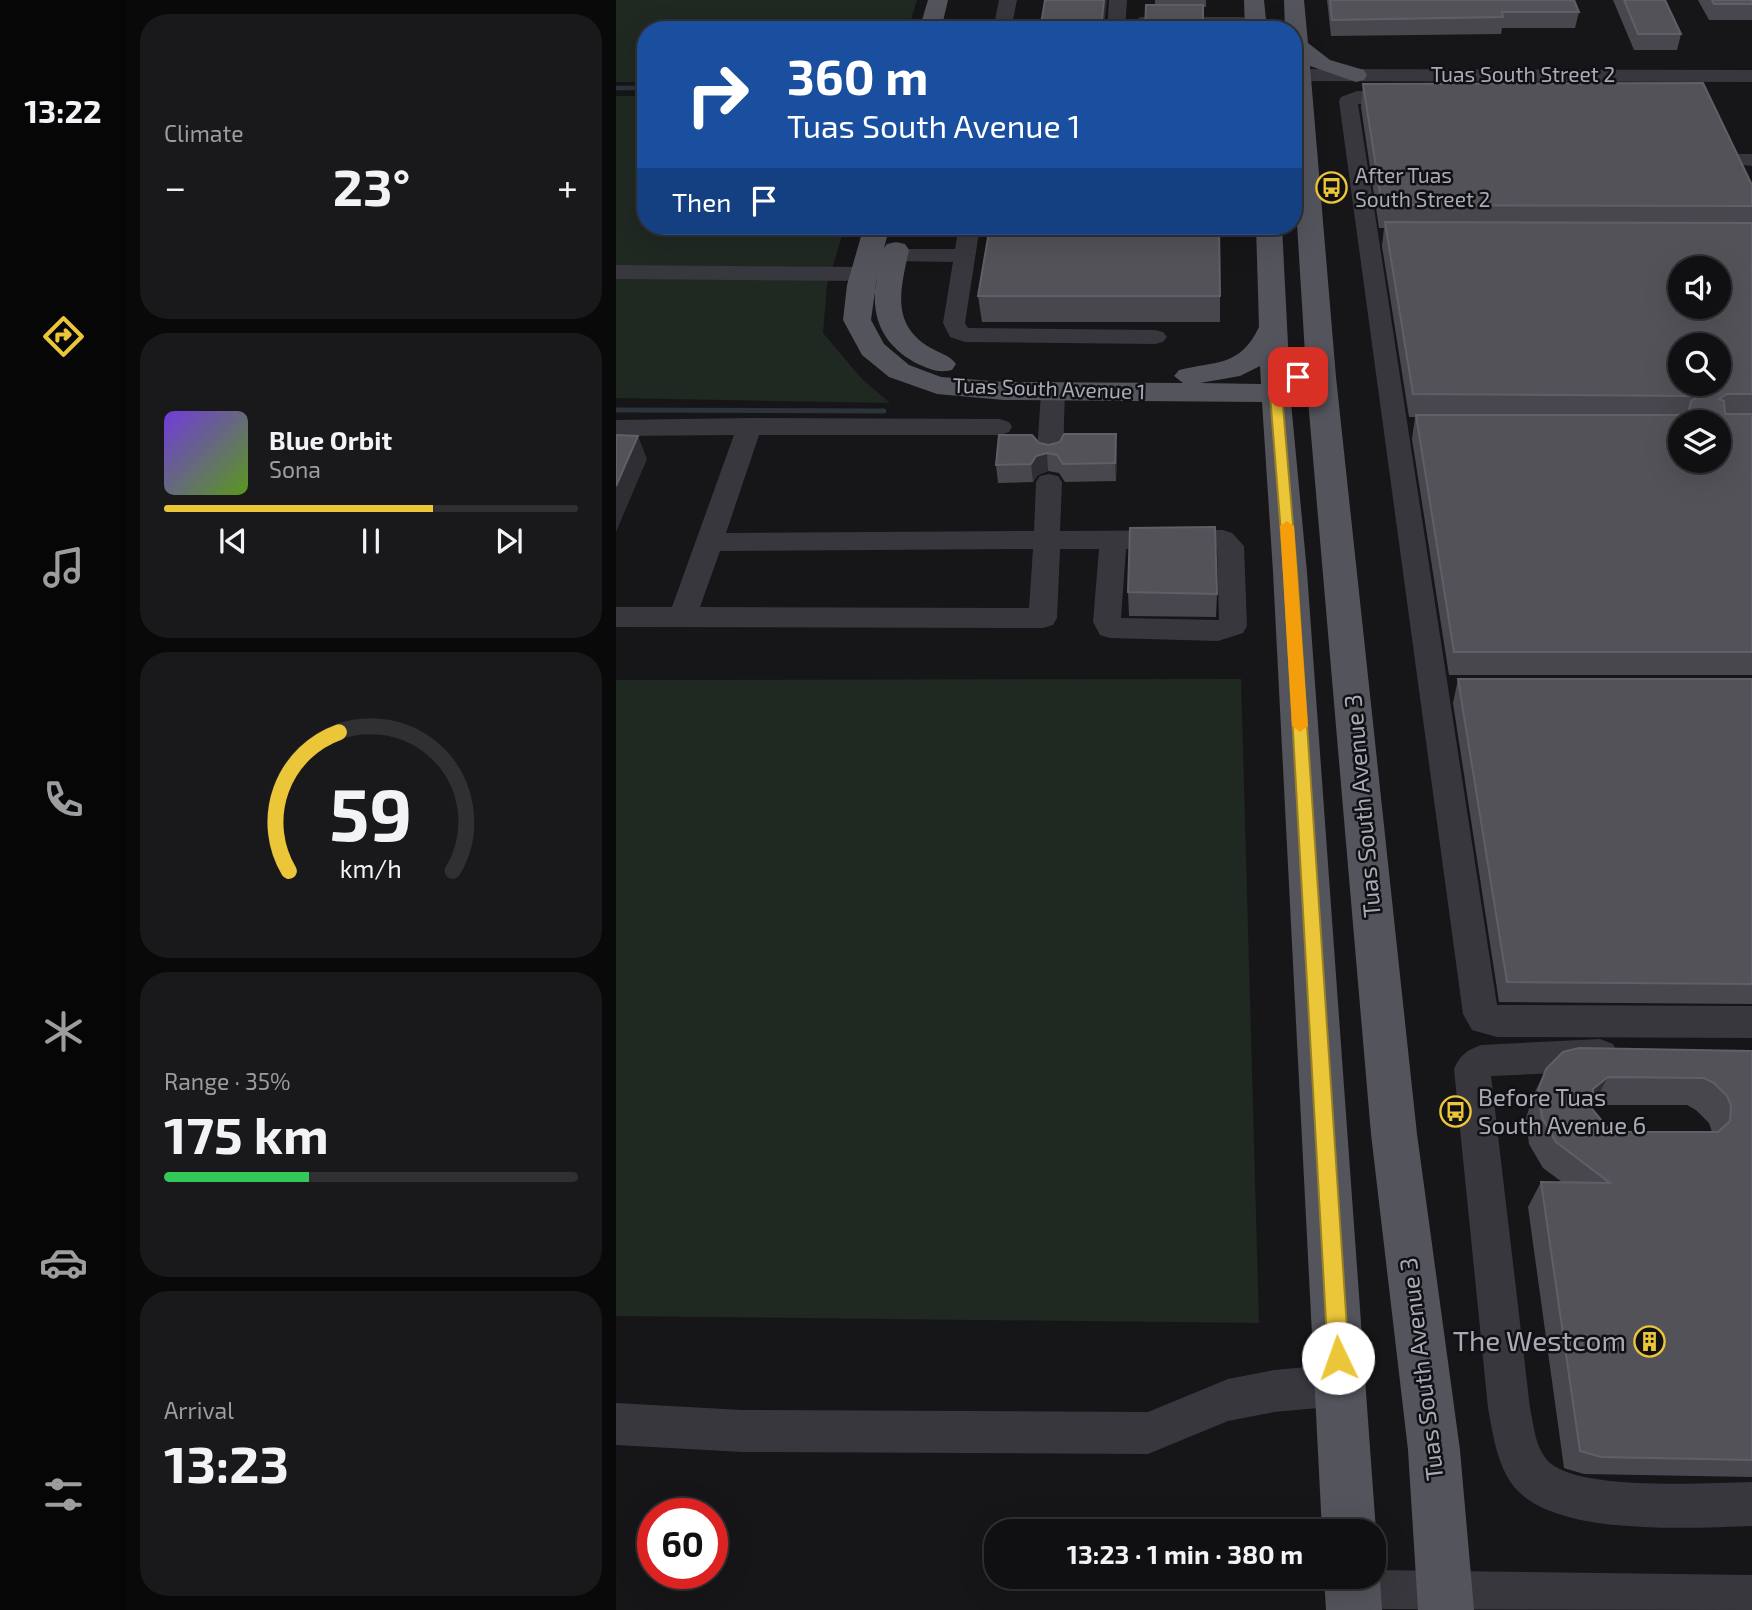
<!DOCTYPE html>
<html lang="en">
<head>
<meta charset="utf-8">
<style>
	:root { --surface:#101012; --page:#19191b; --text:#f1f3f6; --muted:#9c9d9f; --line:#303032; --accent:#ecc639 }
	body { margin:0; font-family:"Exo 2",sans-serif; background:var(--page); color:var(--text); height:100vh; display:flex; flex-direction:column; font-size:26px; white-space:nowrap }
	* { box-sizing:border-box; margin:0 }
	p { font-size:23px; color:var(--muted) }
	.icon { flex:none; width:38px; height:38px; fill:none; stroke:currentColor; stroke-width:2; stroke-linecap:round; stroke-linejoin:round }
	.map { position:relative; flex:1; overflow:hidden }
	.side { display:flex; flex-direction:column; gap:14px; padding:14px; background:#09090a; width:490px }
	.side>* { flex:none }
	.top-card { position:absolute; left:21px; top:21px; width:665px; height:214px; border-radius:28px; box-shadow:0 7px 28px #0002,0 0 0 2px var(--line); background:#1a4fa0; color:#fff; overflow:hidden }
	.fabs { position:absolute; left:1052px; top:256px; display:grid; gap:14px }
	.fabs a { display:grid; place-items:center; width:63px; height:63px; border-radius:50%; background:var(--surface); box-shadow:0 7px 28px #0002,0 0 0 2px var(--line); font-size:35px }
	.speed { position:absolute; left:21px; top:1498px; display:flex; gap:14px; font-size:35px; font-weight:700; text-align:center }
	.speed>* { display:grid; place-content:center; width:91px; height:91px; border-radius:50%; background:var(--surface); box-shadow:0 7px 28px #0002,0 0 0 2px var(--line); line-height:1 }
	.speed .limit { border:10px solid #d22; background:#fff; color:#111 }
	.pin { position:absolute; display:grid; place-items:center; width:60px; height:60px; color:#fff; margin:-30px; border-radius:14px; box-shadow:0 4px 10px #0006 }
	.me { position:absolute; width:77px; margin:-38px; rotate:357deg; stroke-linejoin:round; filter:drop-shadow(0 0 5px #0008) }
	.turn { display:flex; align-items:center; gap:24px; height:147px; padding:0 35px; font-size:32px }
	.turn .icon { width:91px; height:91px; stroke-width:2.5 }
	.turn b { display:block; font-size:49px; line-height:60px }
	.then { display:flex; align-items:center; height:66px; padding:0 35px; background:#0003; gap:14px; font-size:26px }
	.big { font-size:52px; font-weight:700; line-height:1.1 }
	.side .widget { flex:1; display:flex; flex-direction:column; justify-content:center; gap:10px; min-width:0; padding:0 24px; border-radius:28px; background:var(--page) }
	.side .dial { align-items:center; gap:0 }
	.dial svg { height:182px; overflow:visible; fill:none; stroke:var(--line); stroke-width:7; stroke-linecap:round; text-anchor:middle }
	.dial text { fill:var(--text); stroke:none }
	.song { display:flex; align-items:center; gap:21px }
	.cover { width:84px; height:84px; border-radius:10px; background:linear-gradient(135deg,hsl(260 70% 55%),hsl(90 70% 35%)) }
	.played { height:7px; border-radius:4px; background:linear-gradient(90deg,var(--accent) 65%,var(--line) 65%) }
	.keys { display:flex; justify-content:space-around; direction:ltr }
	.heat { display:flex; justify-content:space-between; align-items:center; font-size:38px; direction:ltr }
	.charge { height:10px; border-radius:5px; background:linear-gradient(90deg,#34c759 35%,var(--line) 0) }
	.trip { position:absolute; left:368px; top:1519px; width:402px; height:70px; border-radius:28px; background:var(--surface); box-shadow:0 7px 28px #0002,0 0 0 2px var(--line); font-weight:700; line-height:70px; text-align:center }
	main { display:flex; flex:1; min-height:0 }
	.menu { display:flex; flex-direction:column; width:126px; justify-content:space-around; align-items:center; background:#060607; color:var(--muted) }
	.menu .icon { width:49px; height:49px }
	.menu .selected { color:var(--accent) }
	.menu b { font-size:32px; color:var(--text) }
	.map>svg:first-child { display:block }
</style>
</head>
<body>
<main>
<nav class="menu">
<b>13:22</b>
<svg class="icon selected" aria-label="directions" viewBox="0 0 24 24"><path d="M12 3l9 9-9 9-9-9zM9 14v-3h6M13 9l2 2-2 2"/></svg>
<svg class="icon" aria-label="music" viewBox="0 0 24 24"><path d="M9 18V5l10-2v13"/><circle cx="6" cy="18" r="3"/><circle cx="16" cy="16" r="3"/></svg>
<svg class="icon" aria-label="phone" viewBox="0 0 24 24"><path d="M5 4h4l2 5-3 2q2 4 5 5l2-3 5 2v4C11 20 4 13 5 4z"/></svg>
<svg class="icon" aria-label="climate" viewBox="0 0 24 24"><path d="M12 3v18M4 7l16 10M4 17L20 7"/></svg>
<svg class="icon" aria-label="car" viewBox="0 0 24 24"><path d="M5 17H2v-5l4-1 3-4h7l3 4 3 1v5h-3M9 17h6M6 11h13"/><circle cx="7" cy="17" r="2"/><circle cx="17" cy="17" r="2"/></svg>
<svg class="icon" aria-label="filters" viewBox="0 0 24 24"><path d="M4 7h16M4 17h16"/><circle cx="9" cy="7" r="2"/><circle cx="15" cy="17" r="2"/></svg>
</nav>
<section class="side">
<div class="widget"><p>Climate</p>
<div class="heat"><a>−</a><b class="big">23°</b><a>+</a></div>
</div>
<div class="widget">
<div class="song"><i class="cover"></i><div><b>Blue Orbit</b><p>Sona</p></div></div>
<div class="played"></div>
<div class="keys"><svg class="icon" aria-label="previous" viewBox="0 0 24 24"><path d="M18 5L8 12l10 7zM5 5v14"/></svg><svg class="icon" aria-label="pause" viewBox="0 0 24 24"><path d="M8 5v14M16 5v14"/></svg><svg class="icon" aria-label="next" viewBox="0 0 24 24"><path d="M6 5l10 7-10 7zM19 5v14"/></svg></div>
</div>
<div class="widget dial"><svg viewBox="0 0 100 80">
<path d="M14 69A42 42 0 1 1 86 69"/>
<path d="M14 69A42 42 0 0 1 36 8" stroke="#ecc639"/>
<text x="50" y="56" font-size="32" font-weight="700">59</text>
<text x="50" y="72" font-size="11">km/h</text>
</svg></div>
<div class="widget"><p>Range · 35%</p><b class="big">175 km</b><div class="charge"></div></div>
<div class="widget"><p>Arrival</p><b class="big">13:23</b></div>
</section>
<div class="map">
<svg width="1136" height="1610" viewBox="0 0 1136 1610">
	<rect width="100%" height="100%" fill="#161618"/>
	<g fill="#202822">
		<path d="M0,0H301L292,30H30V82H0Z"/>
		<path d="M0,96H30V226H229L211,285L207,333L246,379L274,403L0,398Z"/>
		<path d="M625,679L643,1323L0,1316V680Z"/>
	</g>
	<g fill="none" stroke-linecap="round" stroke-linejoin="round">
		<path stroke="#2c333b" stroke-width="4.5" d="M0,88H30"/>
		<path stroke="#2c333b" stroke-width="5" d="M0,410L268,411"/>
		<g fill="#37373d" fill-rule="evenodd">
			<path d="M383,0H401L395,30H377Z"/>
			<path d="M493,0H511L509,30H491Z"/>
			<path d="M525,17H640L649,22L640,27L519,26L516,22Z"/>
			<path d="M677,69L1136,70V82L677,81Z"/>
			<path d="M741,91H789L798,97L789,103L742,104L881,1005L1136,1006V1038L881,1037L856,1030L847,1014L723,101L725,97Z"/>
			<path d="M1123,154H1136V166L1116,164L1113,160L1116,156Z"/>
			<path d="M343,226H364L349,323L352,328L539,330L547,332L551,337L547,342L539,344L349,342L334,337L327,323L337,262L278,261L270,260L267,255L270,250L278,249H339Z"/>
			<path d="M0,265L248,267L256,269L259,274L256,279L248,281L0,279Z"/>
			<path d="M437,385L446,387L449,392L447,453L443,459L434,461L425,459L421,453L425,392L428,387Z"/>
			<path d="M134,418L384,419L393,422L396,427L393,432L384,435H143L110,533L418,531L420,482L424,476L433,474L442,476L446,482L444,531L607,530L616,533L628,546L631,626L627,633L602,641L494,638L484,635L477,622L483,549H444L441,618L437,625L427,628L0,627V607H56L118,435L0,436V420ZM417,549L413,608L84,607L104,551ZM510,549L601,548L603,620L505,618Z"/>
			<path d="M984,1039L997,1044L1002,1055L997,1066L984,1071L875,1076L914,1408C918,1426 919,1449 934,1463C967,1491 1092,1483 1136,1482V1526C1076,1528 948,1536 903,1492C882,1472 877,1435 872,1408L838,1069C844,1055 851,1050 865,1045Z"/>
			<path d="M724,1364L739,1370L745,1385L739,1400L724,1406L658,1412L612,1421L532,1454L126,1452L0,1445V1403L126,1410L532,1412L612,1379L658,1370Z"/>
			<path d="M758,1570L1136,1575V1610L721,1609L714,1593L721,1577H758Z"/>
		</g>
		<g fill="#53545c" fill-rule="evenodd">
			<path d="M312,0H332L325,30H303Z"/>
			<path d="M628,0H648L651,30H629Z"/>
			<path d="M668,0H688L692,43L714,60L748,70L751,75L748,80L740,82L694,66L720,377L801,1134L844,1450L858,1610H802L792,1450L755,1134L692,400L675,402L691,572L760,1531L758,1537V1531H706L657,572L646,402L388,400L321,394L273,377L246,355L227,320L231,285L248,226H274L268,248L271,244L280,242L289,244L293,250C285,288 274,323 313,347C323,353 334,355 340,364L336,370C323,373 316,370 304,365C267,347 253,317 261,277L255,320L268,344L293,365L325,377L388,382L567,383L558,376L563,370C600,361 624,367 643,327L640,226H666L674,384L691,386L677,159V30H669ZM644,366L645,384L584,383L624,376Z"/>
			<path d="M758,1563L764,1577L766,1610H710L708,1577H758Z"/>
		</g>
	</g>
	<g fill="#47474d" fill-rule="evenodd">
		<path d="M539,0H590V7L539,5Z"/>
		<path d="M711,0H958L963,12L959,28H886L885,34L715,36Z"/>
		<path d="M997,0H1049L1065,34L1061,50H1018Z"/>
		<path d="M1082,0H1136V20H1093Z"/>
		<path d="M747,84L1136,185V675H833L796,439L799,417H793L766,246L768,228H763L745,107Z"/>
		<path d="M362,296H604V322H366Z"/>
		<path d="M423,443L433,445L501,452L500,481L449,482L443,473L432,471L422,475L417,482L382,483L380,465Z"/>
		<path d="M512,592L601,594L600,617L513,616Z"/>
		<path d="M842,679H1136V1004L883,1002L837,703Z"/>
		<path d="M1136,1051V1477L968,1474L951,1469L948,1468L912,1207L925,1182H946L927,1168L913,1144L910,1118L917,1096L930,1069ZM977,1105H1071L1080,1110L1093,1123L1096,1132H1002L991,1127L976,1109Z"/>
	</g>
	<g fill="#2f2f33">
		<path d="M488,0H491L488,30H485Z"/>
		<path d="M500,434L501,452L500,481L499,463Z"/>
		<path d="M22,436L31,459L0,532V486Z"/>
		<path d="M431,453L432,471L422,475L417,482L415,464L420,456Z"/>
		<path d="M992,1077L977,1105L963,1116L977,1089Z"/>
	</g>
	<g fill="#525258" stroke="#5f6067" stroke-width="2" fill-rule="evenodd">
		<path d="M429,0H488L485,30H424Z"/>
		<path d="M714,0H958L963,12H886L887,17L716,20Z"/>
		<path d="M1008,0H1049L1065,34H1022Z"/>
		<path d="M1096,0H1136V4H1098Z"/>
		<path d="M530,5H587V30H529Z"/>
		<path d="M1087,83L1136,185V206L766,205L747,84Z"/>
		<path d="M769,222L1136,223V394H1111L1103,399L1108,401L1109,414H1136V652H838L800,415H1072L1075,401L1080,398L1077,396L797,394ZM1064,268H1102V306H1064ZM1064,345H1102V383H1064ZM1064,422H1102V460H1064Z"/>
		<path d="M374,226H603L604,296H362Z"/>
		<path d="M448,434H500L499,463L447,464L441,455L431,453L420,456L415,464L380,465L383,435H416L423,443L433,445L444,442Z"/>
		<path d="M0,435L22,436L0,486Z"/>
		<path d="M599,527L601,594L512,592L514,528Z"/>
		<path d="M842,679H1136V984L891,982Z"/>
		<path d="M963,1048L1136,1051V1460L985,1457L964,1451L925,1182L994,1183L940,1142L926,1118L922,1091L930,1069L947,1052ZM992,1077L1088,1078L1098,1083L1111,1096L1115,1105L1114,1121L1102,1132H1002L991,1127L976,1109L977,1089Z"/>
	</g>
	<path fill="#ecc639" stroke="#998125" stroke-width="2" d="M682,374L689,377L687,380L666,381V394L681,572L733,1358L730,1365L722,1368L715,1365L712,1358L668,572L654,394L656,375Z"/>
	<path fill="#f59e0b" d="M671,521L678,526L692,726L684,732L676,726L664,526Z"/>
	<defs>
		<symbol id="bus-ring" viewBox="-11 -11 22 22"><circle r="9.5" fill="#111113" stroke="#ecc639" stroke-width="1.5"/><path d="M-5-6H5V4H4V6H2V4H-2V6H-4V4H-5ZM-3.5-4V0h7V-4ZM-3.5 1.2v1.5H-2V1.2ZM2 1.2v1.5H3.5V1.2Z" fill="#ecc639"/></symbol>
		<symbol id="building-ring" viewBox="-11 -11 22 22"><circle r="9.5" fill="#111113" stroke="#ecc639" stroke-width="1.5"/><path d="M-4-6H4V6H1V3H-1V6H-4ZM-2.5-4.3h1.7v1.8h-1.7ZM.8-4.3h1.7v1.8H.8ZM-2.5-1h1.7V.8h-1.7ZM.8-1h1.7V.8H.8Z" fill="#ecc639"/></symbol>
	</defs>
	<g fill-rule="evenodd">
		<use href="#bus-ring" x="698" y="170" width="35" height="35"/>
		<use href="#bus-ring" x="822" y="1094" width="35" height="35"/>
		<use href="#building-ring" x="1016" y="1324" width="35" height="35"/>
	</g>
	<g text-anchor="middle" stroke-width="5" stroke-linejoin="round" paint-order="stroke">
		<g font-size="21" fill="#a8abb7" stroke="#111113">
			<text x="907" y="82">Tuas South Street 2</text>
			<text transform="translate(433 389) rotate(2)" y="7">Tuas South Avenue 1</text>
		</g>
		<g font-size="21" fill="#a8abb7" stroke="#111113" text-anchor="start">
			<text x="739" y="183">After Tuas<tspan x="739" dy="24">South Street 2</tspan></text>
		</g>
		<g font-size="24" fill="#a8abb7" stroke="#111113">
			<text transform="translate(747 806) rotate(-95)" y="8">Tuas South Avenue 3</text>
			<text transform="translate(806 1369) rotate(-97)" y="8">Tuas South Avenue 3</text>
		</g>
		<g font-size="24" fill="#a8abb7" stroke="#111113" text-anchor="start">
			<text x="862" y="1106">Before Tuas<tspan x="862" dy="28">South Avenue 6</tspan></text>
		</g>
		<g font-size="28" fill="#a8abb7" stroke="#111113" text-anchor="end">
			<text x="1010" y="1351">The Westcom</text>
		</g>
	</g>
</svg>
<div class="fabs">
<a><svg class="icon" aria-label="sound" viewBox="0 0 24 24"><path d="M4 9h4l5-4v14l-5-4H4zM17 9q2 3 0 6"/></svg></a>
<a><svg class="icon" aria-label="search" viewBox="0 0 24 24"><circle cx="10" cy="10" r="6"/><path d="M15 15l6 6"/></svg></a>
<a><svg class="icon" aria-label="layers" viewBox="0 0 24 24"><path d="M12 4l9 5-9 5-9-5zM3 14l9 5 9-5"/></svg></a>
</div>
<div class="speed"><div class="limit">60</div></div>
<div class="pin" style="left:682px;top:377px;background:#d93025"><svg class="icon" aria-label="arrive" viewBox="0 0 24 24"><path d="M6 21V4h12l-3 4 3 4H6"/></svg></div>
<svg class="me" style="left:722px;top:1358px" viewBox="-20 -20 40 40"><circle r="19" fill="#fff"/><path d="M0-13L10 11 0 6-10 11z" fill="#ecc639"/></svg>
<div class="trip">13:23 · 1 min · 380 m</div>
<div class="top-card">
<div class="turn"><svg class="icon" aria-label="right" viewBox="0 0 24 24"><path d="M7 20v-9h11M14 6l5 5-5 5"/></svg><div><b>360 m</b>Tuas South Avenue 1</div></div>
<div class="then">Then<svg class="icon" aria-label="arrive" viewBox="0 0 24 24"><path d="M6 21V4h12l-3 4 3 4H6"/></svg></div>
</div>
</div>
</main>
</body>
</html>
